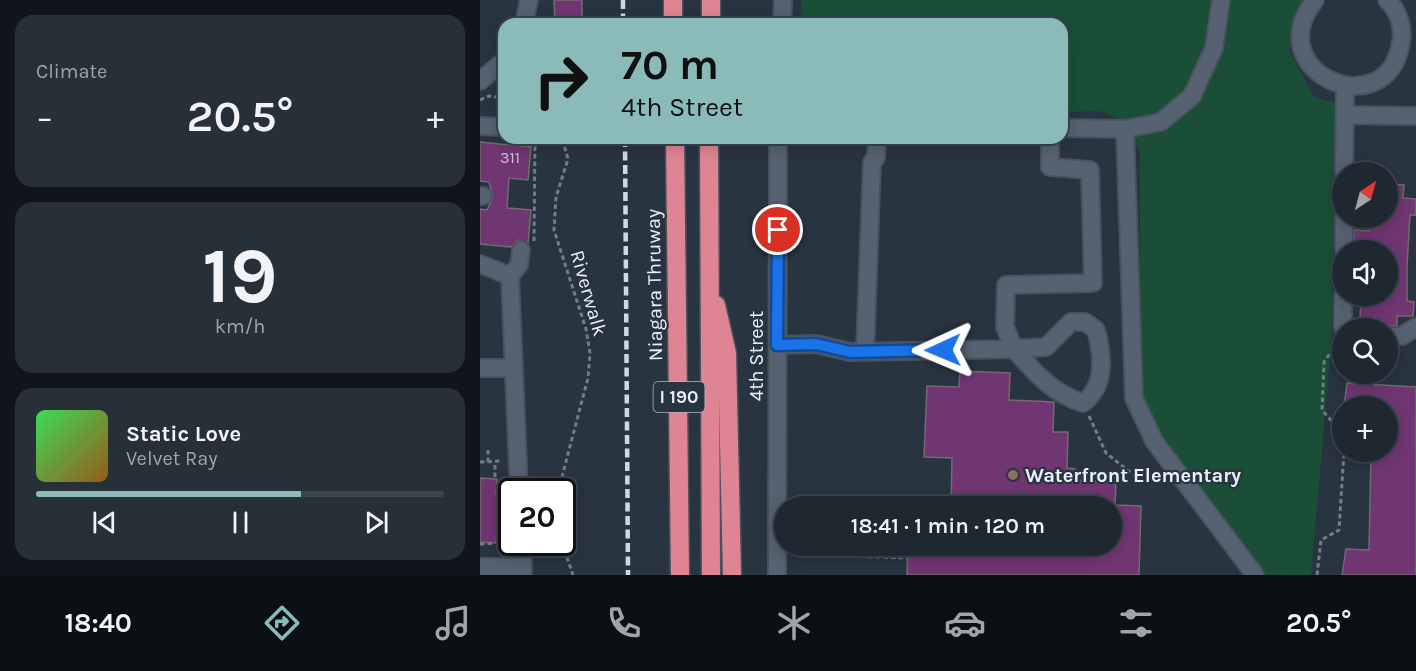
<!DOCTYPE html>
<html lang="en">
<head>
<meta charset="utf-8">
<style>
	:root { --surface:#1f2731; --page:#272f39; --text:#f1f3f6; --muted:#a1a5ab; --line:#3c444d; --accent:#8bbbb9 }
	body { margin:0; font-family:Karla,sans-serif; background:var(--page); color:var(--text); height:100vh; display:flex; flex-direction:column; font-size:22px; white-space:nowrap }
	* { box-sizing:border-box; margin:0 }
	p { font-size:20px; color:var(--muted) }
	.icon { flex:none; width:33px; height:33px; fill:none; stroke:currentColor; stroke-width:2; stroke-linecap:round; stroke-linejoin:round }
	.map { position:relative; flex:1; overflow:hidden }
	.details { display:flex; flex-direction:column; gap:15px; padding:15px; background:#11151b; width:480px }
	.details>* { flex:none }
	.guide { position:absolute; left:18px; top:18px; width:570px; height:126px; border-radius:18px; box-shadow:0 3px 15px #0003,0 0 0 2px var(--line); background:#8bbbb9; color:#111; overflow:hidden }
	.needle { width:39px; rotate:36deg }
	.controls { position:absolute; left:852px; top:162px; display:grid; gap:12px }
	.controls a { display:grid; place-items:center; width:66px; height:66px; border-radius:50%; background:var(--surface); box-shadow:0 3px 15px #0003,0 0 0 2px var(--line); font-size:30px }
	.speed { position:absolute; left:18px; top:478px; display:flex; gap:12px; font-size:30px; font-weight:700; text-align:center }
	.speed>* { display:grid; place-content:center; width:78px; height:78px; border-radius:50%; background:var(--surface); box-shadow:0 3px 15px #0003,0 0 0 2px var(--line); line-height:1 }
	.speed .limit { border:3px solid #111; border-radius:9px; background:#fff; color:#111 }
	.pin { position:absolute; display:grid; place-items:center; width:51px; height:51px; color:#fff; margin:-26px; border:3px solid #fff; border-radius:50%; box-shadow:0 2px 6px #0007 }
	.me { position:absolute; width:66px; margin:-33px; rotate:269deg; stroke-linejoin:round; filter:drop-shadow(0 0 4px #0008) }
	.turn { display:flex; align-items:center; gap:21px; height:126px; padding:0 24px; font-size:27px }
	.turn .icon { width:78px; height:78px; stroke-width:2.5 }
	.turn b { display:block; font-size:42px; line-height:51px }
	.big { font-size:45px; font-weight:600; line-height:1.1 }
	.details .card { flex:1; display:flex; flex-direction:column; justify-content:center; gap:9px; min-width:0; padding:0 21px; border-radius:18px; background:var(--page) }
	.details .dial { align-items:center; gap:0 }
	.dial b { font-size:78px; line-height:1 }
	.song { display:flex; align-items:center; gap:18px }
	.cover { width:72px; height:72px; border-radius:9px; background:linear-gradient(135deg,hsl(130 70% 55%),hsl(30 70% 35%)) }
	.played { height:6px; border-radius:3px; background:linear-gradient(90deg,var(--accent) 65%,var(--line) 65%) }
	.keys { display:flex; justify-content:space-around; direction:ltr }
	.heat { display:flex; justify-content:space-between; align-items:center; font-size:33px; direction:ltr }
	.trip { position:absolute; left:294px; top:496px; width:348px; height:60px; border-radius:30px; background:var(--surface); box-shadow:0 3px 15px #0003,0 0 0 2px var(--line); font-weight:600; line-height:60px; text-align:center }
	.dock { display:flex; height:96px; justify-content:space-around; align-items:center; background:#0c1014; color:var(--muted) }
	.dock .icon { width:42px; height:42px }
	.dock .selected { color:var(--accent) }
	.dock b { font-size:27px; color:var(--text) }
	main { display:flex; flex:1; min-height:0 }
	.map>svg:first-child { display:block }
</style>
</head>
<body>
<main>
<section class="details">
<div class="card"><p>Climate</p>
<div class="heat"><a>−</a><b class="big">20.5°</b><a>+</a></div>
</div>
<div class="card dial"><b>19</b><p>km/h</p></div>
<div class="card">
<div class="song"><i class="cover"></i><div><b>Static Love</b><p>Velvet Ray</p></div></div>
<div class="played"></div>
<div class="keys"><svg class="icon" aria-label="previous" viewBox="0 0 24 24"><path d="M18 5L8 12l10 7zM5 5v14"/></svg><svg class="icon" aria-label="pause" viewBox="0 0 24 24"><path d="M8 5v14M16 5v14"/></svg><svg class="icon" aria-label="next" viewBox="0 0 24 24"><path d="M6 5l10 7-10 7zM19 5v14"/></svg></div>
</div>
</section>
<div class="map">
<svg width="936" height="575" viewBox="0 0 936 575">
	<rect width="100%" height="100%" fill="#293441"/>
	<path fill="#1a4e37" d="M321,0H825L809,50L834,97L856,103L852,337L831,575H785L680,434L660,396V153L646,122L619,111L582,112V24H320Z"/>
	<g fill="#703672" stroke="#766776" stroke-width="1.5">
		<path d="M74,0H102V24H75Z"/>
		<path d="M0,142L51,147L48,180L29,178L27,208L51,210L48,243L38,240L31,247L0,244V209L7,210L13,197L9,182L0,181Z"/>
		<path d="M908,184L924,185L923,198L936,199V215H930L927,266V301L934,302L933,316H917V326H895V318L880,317L881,301L897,302V296H908V250L874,247V230L889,231V223H892L893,218H908Z"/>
		<path d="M480,371L530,373L529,400L574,402L573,432H588L587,468L595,469V480L636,482L635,505L661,506L659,575H427L428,546H441V555L469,556V546H632V507H471L472,458L444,457L447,386L479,387Z"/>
		<path d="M867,383L936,387V575H862L866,549L889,550L891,452H908V406H864Z"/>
		<path d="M0,478L17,479L16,493H20L16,543L0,542Z"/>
	</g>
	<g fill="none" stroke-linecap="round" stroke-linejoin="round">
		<defs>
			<g id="minor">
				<path d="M835,0C777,73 908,128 921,42C924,27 918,10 907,0"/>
				<path d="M44,24L49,0"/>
				<path d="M302,24L303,0"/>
				<path d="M0,81L24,61"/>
				<path d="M865,115L936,116"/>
				<path d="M0,126L24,127"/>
				<path d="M582,128L645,129L681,122L712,96L734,48L741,0"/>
				<path d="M645,129L654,398L674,441L775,575"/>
				<path d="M864,172L865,86"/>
				<path d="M0,196H3"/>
				<path d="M864,250V218"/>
				<path d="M0,264L30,276L39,265L41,250"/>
				<path d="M30,276L39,492"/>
				<path d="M863,328V296"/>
				<path d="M908,336H922L936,327"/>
				<path d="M298,345L336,344L370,352L534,349C554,372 573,394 603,403C626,386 623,355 616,330L605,322H591L566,347L534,349L525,327L526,285L613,283L610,170L570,167V138"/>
				<path d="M385,352L392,162L396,158L397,142L393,138"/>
				<path d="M0,368H33"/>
				<path d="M42,543L43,575"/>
				<path d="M0,567H43"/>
				<path d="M297,575L298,138"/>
			</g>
			<g id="highway">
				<path d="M193,0V24"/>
				<path d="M231,24V0"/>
				<path d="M195,138L200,575"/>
				<path d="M229,138L231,575"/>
				<path d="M236,305L247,353L252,575"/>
			</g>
		</defs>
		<use href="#minor" stroke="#4a525e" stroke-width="20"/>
		<use href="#highway" stroke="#4a525e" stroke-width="21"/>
		<g stroke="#737d88" stroke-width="3" stroke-dasharray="4.5 3" stroke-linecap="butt">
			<path d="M0,100L9,96L24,98"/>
			<path d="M54,241L55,138"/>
			<path d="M858,342L844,362L842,410L862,433"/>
			<path d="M609,416L626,453L656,477"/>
			<path d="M0,462L22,461"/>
			<path d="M8,462V450"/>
			<path d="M15,477V462"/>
			<path d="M78,492L108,378L110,353L106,329L74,230L76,197L88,159L82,138"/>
			<path d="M82,543L93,575"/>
			<path d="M0,544L14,543"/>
			<path d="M336,555L427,558"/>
			<path d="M837,575L841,540L859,530L864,452"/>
		</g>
		<use href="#minor" stroke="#566271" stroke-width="16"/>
		<use href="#highway" stroke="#de8492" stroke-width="18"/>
		<g stroke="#d1d8e2" stroke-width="4.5" stroke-dasharray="9 4.5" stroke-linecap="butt">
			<path d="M143,0V24"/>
			<path d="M145,138L148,575"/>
		</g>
	</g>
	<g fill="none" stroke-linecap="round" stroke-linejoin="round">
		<defs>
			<path id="route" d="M298,230L297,345L336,344L370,352L463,350"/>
		</defs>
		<use href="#route" stroke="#114b97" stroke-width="15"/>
		<use href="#route" stroke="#1a73e8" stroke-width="10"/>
	</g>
	<circle fill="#8d6e63" stroke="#293441" stroke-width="2" cx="533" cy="475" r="6"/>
	<g text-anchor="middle" stroke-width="4.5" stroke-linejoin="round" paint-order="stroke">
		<g font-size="16" fill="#cbc2d7">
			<text x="30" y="163">311</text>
		</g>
		<rect fill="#293441" stroke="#afb8c2" stroke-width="1.5" x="173.5" y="382" width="51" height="30" rx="4.5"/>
		<g font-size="18" font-weight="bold" fill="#e9f0f9">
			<text x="199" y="403">I 190</text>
		</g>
		<g font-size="20" fill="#e9f0f9" stroke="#293441">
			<text transform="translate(174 285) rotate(-91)" y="7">Niagara Thruway</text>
			<text transform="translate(109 293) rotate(74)" y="7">Riverwalk</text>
			<text transform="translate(276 356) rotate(-90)" y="7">4th Street</text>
		</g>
		<g font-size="20" font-weight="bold" fill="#e9f0f9" stroke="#293441" text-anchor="start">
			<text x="545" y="482">Waterfront Elementary</text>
		</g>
	</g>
</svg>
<div class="controls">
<a><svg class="needle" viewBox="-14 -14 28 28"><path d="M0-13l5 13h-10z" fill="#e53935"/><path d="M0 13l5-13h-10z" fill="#a1a5ab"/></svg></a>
<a><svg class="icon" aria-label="sound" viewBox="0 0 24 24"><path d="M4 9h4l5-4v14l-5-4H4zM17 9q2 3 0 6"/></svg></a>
<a><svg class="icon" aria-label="search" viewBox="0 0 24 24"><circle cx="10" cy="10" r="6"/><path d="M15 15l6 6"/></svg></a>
<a>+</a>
</div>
<div class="speed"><div class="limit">20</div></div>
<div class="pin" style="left:298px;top:230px;background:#d93025"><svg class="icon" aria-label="arrive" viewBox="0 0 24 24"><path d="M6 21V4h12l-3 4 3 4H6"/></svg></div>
<svg class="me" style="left:463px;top:350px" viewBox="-20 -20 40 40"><path d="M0-17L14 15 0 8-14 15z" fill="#1a73e8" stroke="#fff" stroke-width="4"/></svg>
<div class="trip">18:41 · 1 min · 120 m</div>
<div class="guide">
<div class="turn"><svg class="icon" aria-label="right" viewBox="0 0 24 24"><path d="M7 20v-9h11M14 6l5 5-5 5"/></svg><div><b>70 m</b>4th Street</div></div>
</div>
</div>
</main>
<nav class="dock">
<b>18:40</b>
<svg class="icon selected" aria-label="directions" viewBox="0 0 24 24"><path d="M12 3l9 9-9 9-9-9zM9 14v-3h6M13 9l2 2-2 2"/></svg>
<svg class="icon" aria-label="music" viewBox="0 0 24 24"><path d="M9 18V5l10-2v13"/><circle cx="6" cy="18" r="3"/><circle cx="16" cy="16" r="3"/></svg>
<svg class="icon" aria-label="phone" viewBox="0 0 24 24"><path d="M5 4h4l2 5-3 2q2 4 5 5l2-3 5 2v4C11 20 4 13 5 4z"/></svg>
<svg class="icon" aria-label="climate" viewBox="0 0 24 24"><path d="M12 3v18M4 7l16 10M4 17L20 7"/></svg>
<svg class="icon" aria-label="car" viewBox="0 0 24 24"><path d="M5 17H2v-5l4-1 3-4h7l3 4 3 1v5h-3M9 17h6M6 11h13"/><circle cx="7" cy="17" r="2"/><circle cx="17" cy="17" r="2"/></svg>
<svg class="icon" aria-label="filters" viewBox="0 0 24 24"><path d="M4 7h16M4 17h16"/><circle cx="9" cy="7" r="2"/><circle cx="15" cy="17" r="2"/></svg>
<b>20.5°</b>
</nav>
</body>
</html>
